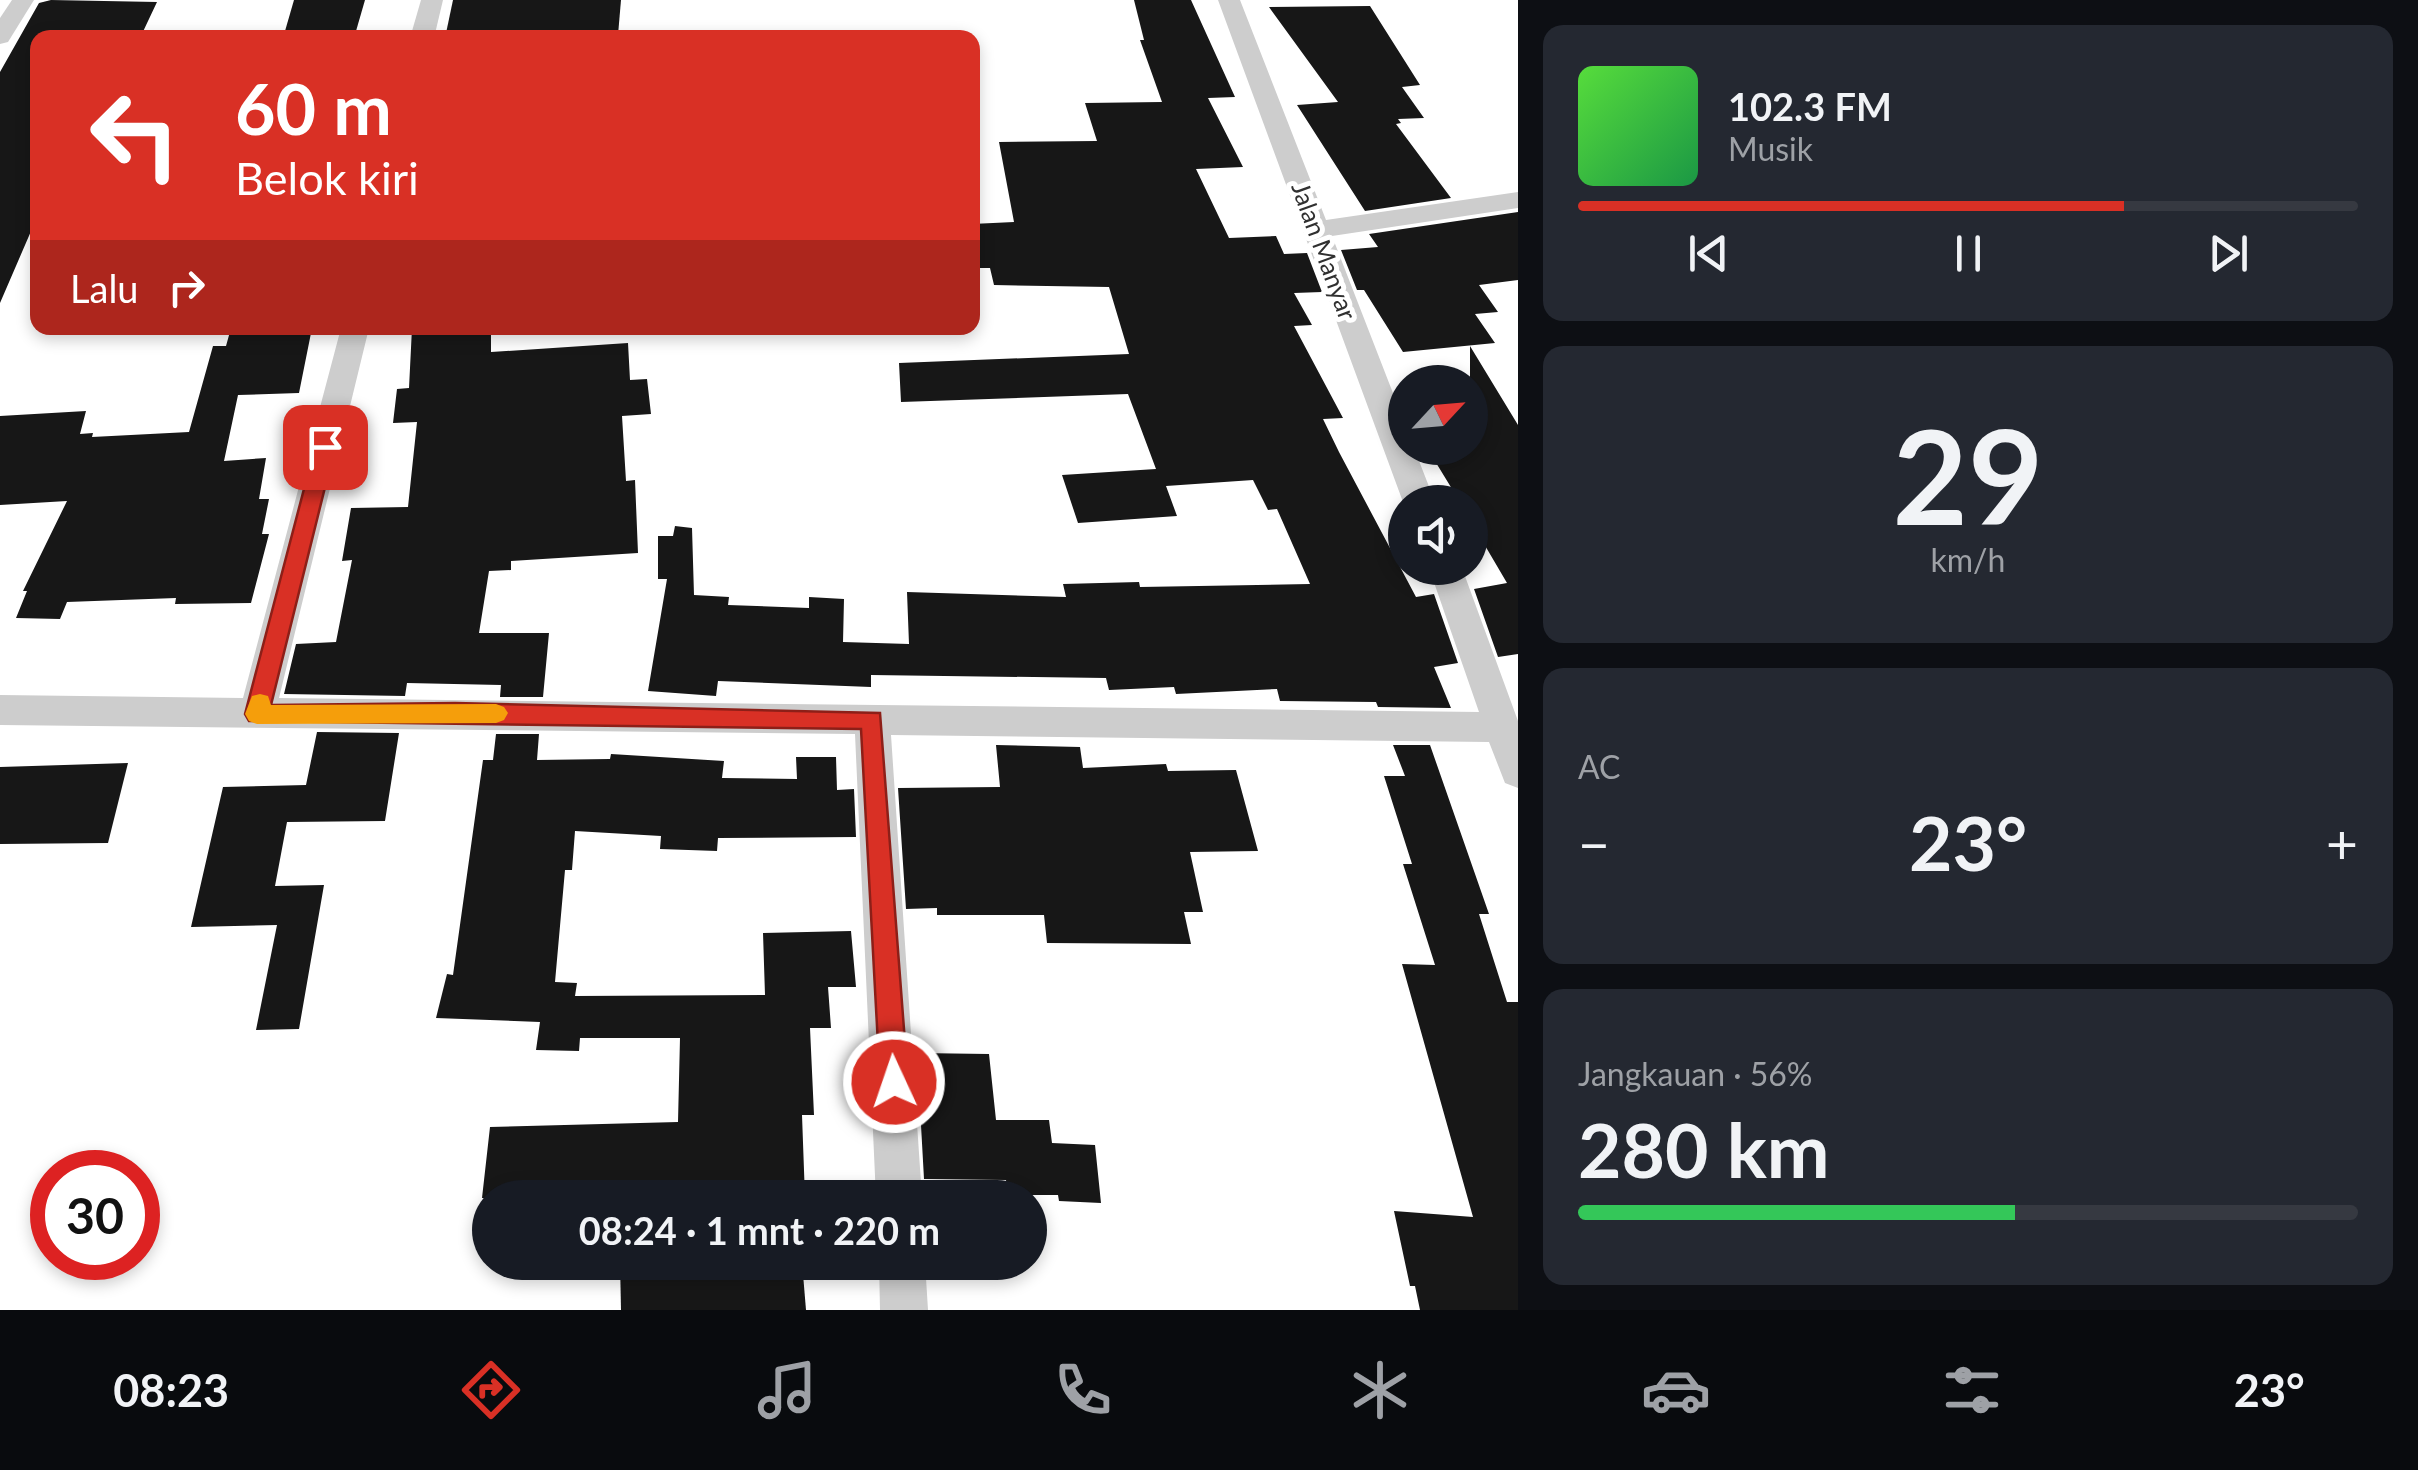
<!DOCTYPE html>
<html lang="id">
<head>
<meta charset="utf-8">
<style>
	:root { --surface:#171b24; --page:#242831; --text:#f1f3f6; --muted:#9ea1a6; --line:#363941; --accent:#d93025 }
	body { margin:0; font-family:Lato,sans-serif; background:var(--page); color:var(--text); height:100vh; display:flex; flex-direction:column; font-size:38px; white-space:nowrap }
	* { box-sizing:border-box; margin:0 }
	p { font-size:32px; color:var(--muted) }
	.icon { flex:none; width:55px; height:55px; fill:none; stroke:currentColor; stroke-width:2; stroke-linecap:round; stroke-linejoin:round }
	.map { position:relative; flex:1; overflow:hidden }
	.sheet { display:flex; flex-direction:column; gap:25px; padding:25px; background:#0d0f14; width:900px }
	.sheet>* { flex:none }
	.hud { position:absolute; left:30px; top:30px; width:950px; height:305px; border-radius:20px; box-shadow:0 5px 15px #0003; background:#d93025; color:#fff; overflow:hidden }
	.needle { width:65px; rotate:64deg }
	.controls { position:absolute; left:1388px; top:365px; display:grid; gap:20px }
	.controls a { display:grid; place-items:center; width:100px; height:100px; border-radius:50%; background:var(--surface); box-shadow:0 5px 15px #0003; font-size:50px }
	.speed { position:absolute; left:30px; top:1150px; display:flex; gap:20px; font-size:50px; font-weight:700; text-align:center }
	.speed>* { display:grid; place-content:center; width:130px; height:130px; border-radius:50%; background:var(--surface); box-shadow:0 5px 15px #0003; line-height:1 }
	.speed .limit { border:15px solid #d22; background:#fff; color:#111 }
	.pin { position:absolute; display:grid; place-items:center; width:85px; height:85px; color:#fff; margin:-42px; border-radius:20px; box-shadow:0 5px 15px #0006 }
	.me { position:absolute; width:110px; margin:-55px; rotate:357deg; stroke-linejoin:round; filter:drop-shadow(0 0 8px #0008) }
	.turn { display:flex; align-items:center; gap:35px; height:210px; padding:0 40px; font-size:45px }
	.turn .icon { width:130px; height:130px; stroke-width:2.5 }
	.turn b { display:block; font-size:70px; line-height:85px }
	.then { display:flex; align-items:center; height:95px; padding:0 40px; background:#0003; gap:20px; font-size:38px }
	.big { font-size:75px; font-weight:700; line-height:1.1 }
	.sheet .card { flex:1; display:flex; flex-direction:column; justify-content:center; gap:15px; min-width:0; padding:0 35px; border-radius:20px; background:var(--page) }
	.sheet .dial { align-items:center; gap:0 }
	.dial b { font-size:130px; line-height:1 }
	.song { display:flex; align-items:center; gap:30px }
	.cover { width:120px; height:120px; border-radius:15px; background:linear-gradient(135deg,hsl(110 70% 55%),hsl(140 70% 35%)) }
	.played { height:10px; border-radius:5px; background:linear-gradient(90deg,var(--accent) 70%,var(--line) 70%) }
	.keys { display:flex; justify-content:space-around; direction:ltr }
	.heat { display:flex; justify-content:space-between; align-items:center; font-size:55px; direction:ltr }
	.charge { height:15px; border-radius:8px; background:linear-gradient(90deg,#34c759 56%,var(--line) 0) }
	.trip { position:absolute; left:472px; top:1180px; width:575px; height:100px; border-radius:50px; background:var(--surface); box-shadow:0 5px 15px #0003; font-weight:700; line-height:100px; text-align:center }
	.tabs { display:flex; height:160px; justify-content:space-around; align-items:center; background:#090b0e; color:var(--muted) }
	.tabs .icon { width:70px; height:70px }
	.tabs .selected { color:var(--accent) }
	.tabs b { font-size:45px; color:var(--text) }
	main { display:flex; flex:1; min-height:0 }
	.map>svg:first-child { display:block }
</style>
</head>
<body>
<main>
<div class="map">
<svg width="1518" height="1310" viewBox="0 0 1518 1310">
	<rect width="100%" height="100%" fill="#fff"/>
	<g fill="#171717">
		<path d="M51,0L157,2L140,38H38V215L0,303V72L39,3Z"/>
		<path d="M294,0H365L354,38H283Z"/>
		<path d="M453,0H621L618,35L445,38Z"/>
		<path d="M1134,0H1191L1235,97L1208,98L1243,167L1196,169L1229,238L1276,236L1284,254L1307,253L1322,292L1294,293L1312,325L1294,326L1343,418L1323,419L1339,452L1416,597L1434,594L1458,663L1434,667L1451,708L1378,707L1376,702L1280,701L1277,689L1176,694L1174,687L1109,690L1106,678L871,675V687L718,681L716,696L648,691L667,579H658V536H673L675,526L692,528L694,595L729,597L728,605L809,608V597L844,599L843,642L909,644L907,592L1066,597L1063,584L1139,582L1140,587L1310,584L1277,509L1268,510L1253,480L1166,486L1177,516L1078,523L1062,475L1156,469L1128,394L901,402L899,363L1129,354L1109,287L994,285L990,268H979L972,224L1014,222L999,142L1097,141L1085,103L1162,102L1140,40H1144Z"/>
		<path d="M1370,6L1420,85L1402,87L1424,118L1398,119L1401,123L1396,124L1451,198L1365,211L1297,105L1338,102L1269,7Z"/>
		<path d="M1518,212V280L1479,285L1498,312L1475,314L1495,343L1403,352L1364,290H1357L1341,250L1378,247L1369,234Z"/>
		<path d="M231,328H312L299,393L238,395L224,461L266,458L259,499H269L262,534H269L251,603L175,604L176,598L67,602L60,619L16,618L27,591H23L67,501L0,505V416L86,411L80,434L93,433L92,437L189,432L213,346H226Z"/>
		<path d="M412,328H491V352L628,343L630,380L647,379L651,414L622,416L626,481L635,480L638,553L511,561V570L489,571L479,633H549L543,697H500L501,685L407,683L405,696L284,694L296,644L336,642L352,560L342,561L351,508L408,507L417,422L393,423L397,389L409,388Z"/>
		<path d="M1470,346L1518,425V654L1498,657L1474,589L1507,583L1470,520V502H1460L1427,448H1470Z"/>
		<path d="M317,732L399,733L385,821L287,822L275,886L324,885L299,1029L256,1030L277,925L191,927L223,787L306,785Z"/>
		<path d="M496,734H539L537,760L610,759L611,754L724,761L722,778L797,779L796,757H836L837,790L854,789L856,837L718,838L717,851L660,849L661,836L575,831L572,870H565L555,982L577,983L575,996L765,995L763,933L851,931L856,987H828L831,1028H810L814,1115H802L805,1198H482L490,1127L678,1122L680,1038H580L579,1051L536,1050L540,1022L436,1018L447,974L453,975L483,760H493Z"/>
		<path d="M996,745L1080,747L1083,768L1166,764L1168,771L1236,770L1258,851L1190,852L1203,912H1184L1191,944L1047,943L1044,915H937V908L906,909L898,788L1000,787Z"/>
		<path d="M1393,745H1430L1489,914H1479L1507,1002H1518V1310H1420L1415,1286H1410L1394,1211L1473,1217L1402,964L1435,965L1403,864H1412L1384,776H1405Z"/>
		<path d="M128,763L108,843L0,844V767Z"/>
		<path d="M917,1053L989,1054L996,1120H1049L1052,1143L1095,1145L1101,1203L1059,1201L1058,1195H1008L1006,1180L924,1179Z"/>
		<path d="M620,1262H802L806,1310H621Z"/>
	</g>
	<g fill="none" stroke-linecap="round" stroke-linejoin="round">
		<g fill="#cdcdcd" fill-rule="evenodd">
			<path d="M12,0H34L8,42L0,44V18Z"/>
			<path d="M421,0H443L434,38H410Z"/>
			<path d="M1218,0H1240L1326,220L1518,192V208L1332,236L1405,424V448H1414L1435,502H1405V506L1403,502Z"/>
			<path d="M341,328H369L279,698L1479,712L1429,568H1462L1518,721V788L1505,783L1489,742L891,735L922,1198H876L855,734L0,725V695L243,698Z"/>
			<path d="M879,1262H925L928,1310H880Z"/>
		</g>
	</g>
	<path fill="#d93025" stroke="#8d1f18" stroke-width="2.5" d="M325,440L335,447L271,705L455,703L880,713L908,1082L904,1092L894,1096L884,1092L880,1082L861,729L249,721L245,714L315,447Z"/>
	<path fill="#f59e0b" d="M260,694L268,696L271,705L496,704L504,707L508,713L504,720L496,723L257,724L249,721L245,714L252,696Z"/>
	<g text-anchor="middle" stroke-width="10" stroke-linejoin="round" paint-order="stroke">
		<g font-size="25" fill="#303030" stroke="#fff">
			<text transform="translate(1324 251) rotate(70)" y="9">Jalan Manyar</text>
		</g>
	</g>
</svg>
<div class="controls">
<a><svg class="needle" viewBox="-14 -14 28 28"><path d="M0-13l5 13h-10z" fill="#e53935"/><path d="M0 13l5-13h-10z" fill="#9ea1a6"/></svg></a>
<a><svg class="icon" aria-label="sound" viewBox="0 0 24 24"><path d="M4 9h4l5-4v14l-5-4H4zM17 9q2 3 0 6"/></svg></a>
</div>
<div class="speed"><div class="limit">30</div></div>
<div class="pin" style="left:325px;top:447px;background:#d93025"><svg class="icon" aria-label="arrive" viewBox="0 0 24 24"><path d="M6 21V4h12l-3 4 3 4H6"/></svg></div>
<svg class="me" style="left:894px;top:1082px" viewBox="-20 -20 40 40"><circle r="17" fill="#d93025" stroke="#fff" stroke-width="3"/><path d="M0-11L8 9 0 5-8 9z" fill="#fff"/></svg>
<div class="trip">08:24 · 1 mnt · 220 m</div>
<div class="hud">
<div class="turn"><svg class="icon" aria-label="left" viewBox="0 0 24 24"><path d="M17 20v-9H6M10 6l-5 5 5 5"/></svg><div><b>60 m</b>Belok kiri</div></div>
<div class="then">Lalu<svg class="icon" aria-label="right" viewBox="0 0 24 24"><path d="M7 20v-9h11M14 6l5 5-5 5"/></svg></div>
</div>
</div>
<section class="sheet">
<div class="card">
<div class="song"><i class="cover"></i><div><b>102.3 FM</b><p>Musik</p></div></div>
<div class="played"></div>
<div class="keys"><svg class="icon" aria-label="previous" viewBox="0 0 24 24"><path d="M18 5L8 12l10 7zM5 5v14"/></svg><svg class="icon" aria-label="pause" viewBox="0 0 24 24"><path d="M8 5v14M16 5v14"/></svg><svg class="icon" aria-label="next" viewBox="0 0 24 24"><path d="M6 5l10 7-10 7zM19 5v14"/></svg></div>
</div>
<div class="card dial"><b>29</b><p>km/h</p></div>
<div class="card"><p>AC</p>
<div class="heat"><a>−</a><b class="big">23°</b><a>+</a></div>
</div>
<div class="card"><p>Jangkauan · 56%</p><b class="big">280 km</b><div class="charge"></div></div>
</section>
</main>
<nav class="tabs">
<b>08:23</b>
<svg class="icon selected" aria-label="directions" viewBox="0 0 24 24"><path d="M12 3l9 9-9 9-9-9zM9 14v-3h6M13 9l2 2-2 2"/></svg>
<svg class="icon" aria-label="music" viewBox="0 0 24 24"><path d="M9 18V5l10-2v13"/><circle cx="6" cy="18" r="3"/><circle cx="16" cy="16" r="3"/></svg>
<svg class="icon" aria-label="phone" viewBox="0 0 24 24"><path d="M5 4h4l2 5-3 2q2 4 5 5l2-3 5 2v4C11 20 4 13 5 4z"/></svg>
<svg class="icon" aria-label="climate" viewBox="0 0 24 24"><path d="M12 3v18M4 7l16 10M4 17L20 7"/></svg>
<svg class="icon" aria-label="car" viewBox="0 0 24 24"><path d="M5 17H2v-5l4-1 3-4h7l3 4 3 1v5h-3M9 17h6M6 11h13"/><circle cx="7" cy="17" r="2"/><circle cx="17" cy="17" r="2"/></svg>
<svg class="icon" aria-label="filters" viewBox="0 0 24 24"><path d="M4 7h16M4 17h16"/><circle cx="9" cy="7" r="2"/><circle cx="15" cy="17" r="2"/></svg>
<b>23°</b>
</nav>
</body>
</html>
